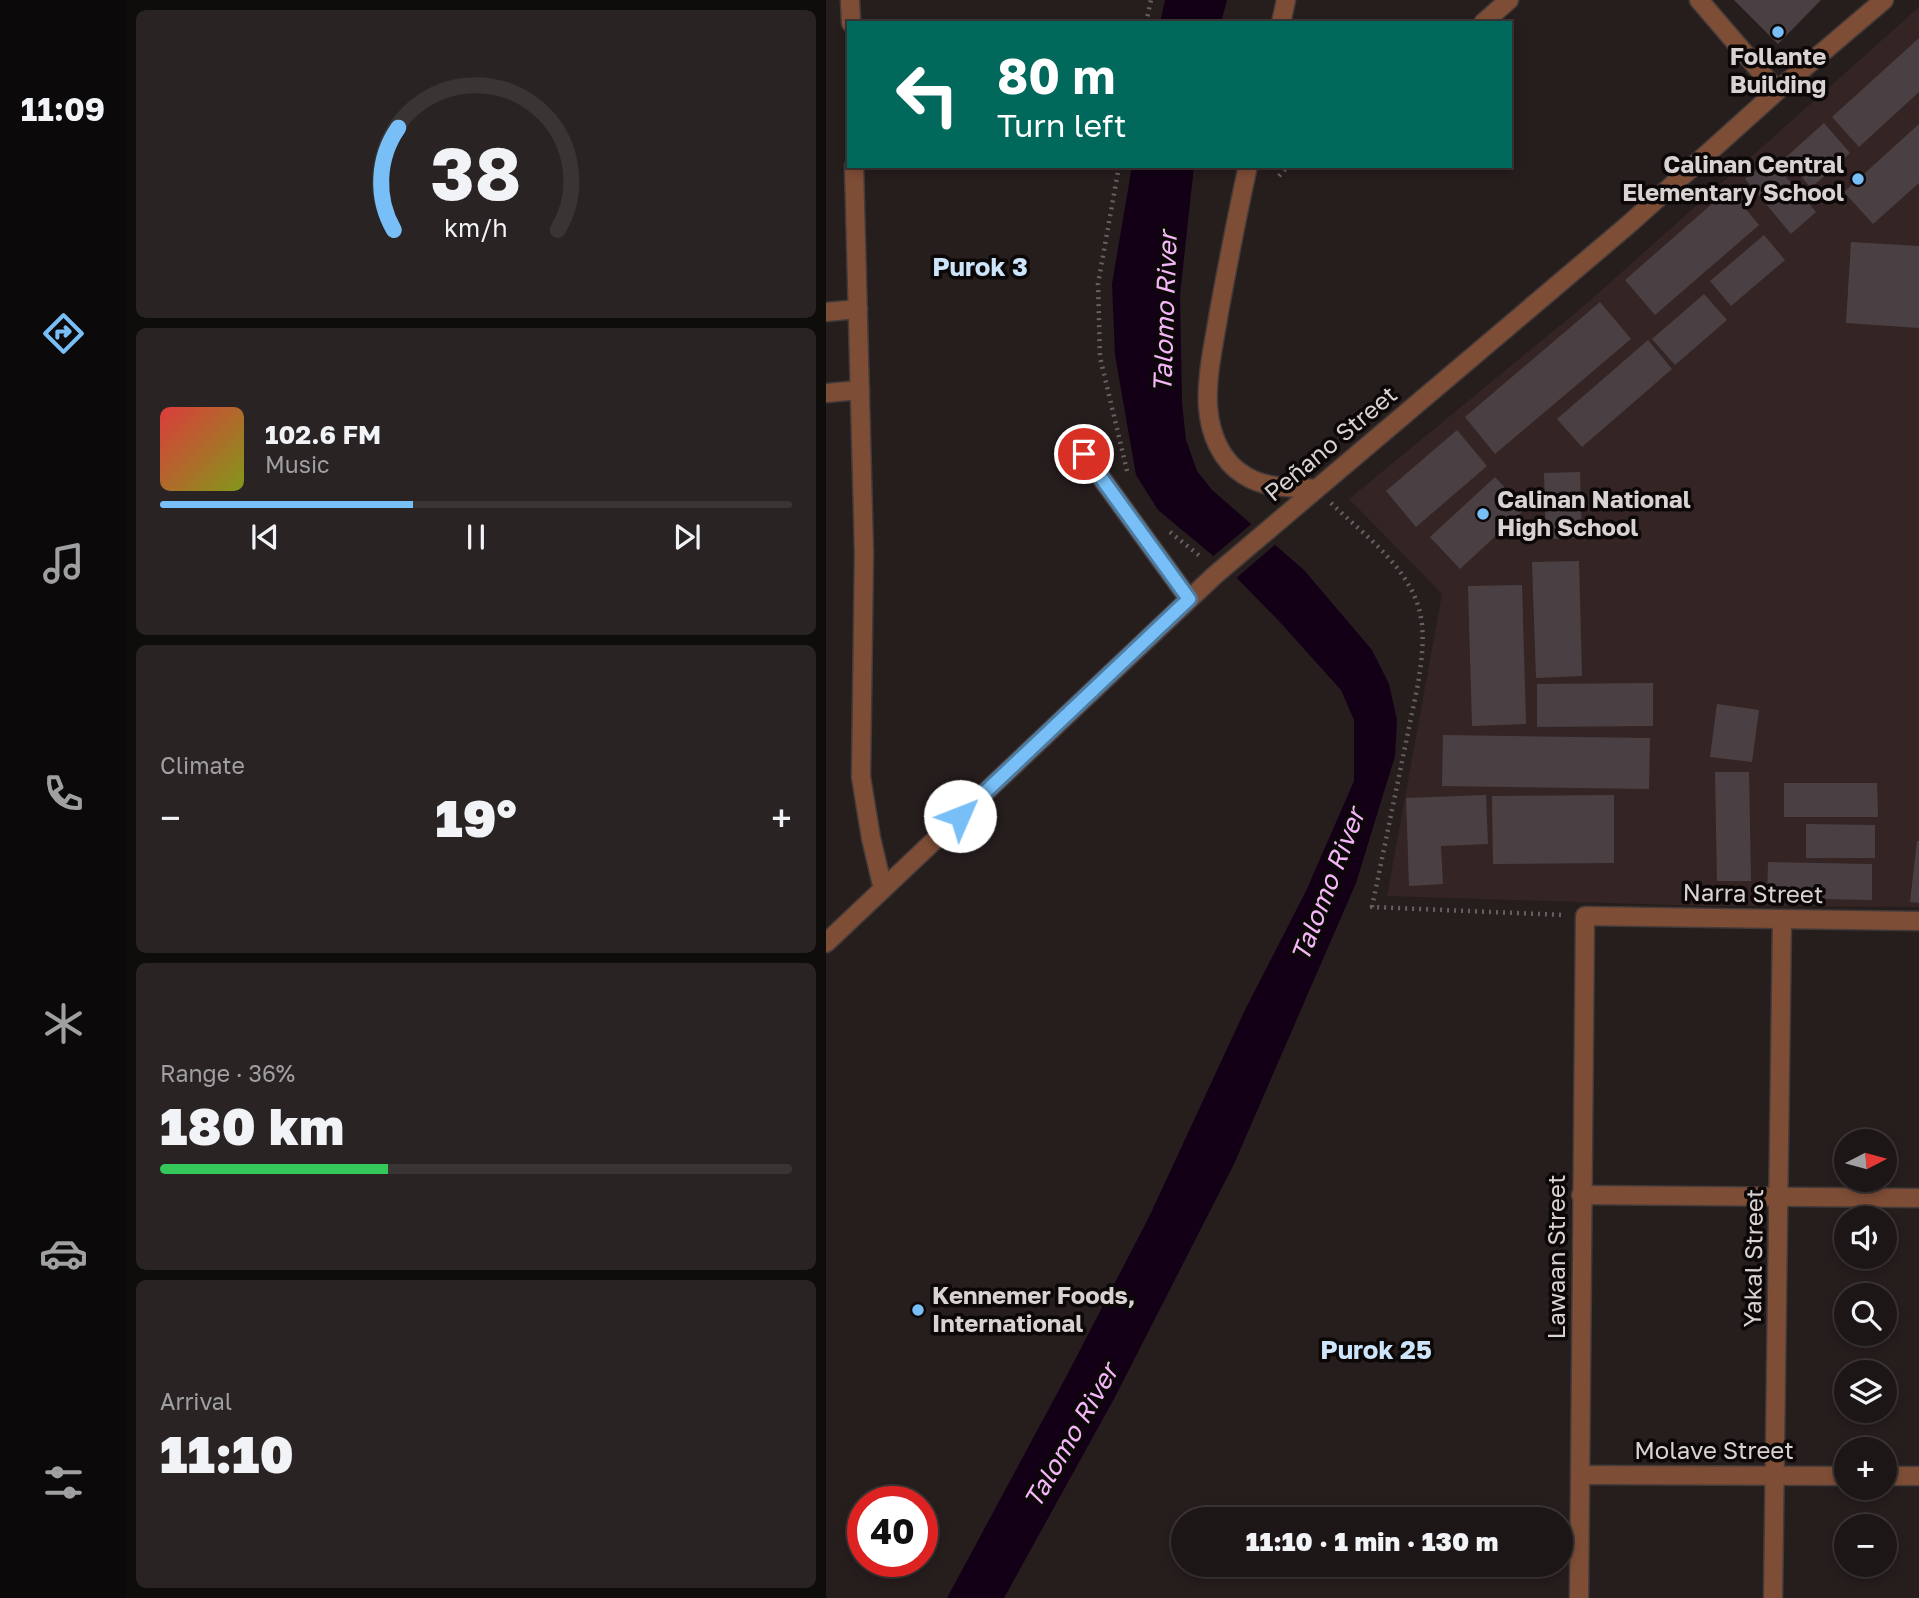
<!DOCTYPE html>
<html lang="en">
<head>
<meta charset="utf-8">
<style>
	:root { --surface:#1c1616; --page:#292323; --text:#f1f3f6; --muted:#a09fa1; --line:#3a3535; --accent:#78bff7 }
	body { margin:0; font-family:"Golos Text",sans-serif; background:var(--page); color:var(--text); height:100vh; display:flex; flex-direction:column; font-size:26px; white-space:nowrap }
	* { box-sizing:border-box; margin:0 }
	p { font-size:23px; color:var(--muted) }
	.icon { flex:none; width:38px; height:38px; fill:none; stroke:currentColor; stroke-width:2; stroke-linecap:round; stroke-linejoin:round }
	.map { position:relative; flex:1; overflow:hidden }
	.side { display:flex; flex-direction:column; gap:10px; padding:10px; background:#0f0c0c; width:700px }
	.side>* { flex:none }
	.guide { position:absolute; left:21px; top:21px; width:665px; height:147px; border-radius:0px; box-shadow:0 4px 10px #0003,0 0 0 2px var(--line); background:#00695c; color:#fff; overflow:hidden }
	.needle { width:46px; rotate:84deg }
	.controls { position:absolute; left:1008px; top:1129px; display:grid; gap:14px }
	.controls a { display:grid; place-items:center; width:63px; height:63px; border-radius:50%; background:var(--surface); box-shadow:0 4px 10px #0003,0 0 0 2px var(--line); font-size:35px }
	.speed { position:absolute; left:21px; top:1486px; display:flex; gap:14px; font-size:35px; font-weight:700; text-align:center }
	.speed>* { display:grid; place-content:center; width:91px; height:91px; border-radius:50%; background:var(--surface); box-shadow:0 4px 10px #0003,0 0 0 2px var(--line); line-height:1 }
	.speed .limit { border:10px solid #d22; background:#fff; color:#111 }
	.pin { position:absolute; display:grid; place-items:center; width:60px; height:60px; color:#fff; margin:-30px; border:4px solid #fff; border-radius:50%; box-shadow:0 2px 7px #0007 }
	.me { position:absolute; width:77px; margin:-38px; rotate:46deg; stroke-linejoin:round; filter:drop-shadow(0 0 5px #0008) }
	.turn { display:flex; align-items:center; gap:24px; height:147px; padding:0 35px; font-size:32px }
	.turn .icon { width:91px; height:91px; stroke-width:2.5 }
	.turn b { display:block; font-size:49px; line-height:60px }
	.big { font-size:52px; font-weight:800; line-height:1.1 }
	.side .card { flex:1; display:flex; flex-direction:column; justify-content:center; gap:10px; min-width:0; padding:0 24px; border-radius:10px; background:var(--page) }
	.side .dial { align-items:center; gap:0 }
	.dial svg { height:182px; overflow:visible; fill:none; stroke:var(--line); stroke-width:7; stroke-linecap:round; text-anchor:middle }
	.dial text { fill:var(--text); stroke:none }
	.song { display:flex; align-items:center; gap:21px }
	.cover { width:84px; height:84px; border-radius:10px; background:linear-gradient(135deg,hsl(0 70% 55%),hsl(70 70% 35%)) }
	.played { height:7px; border-radius:4px; background:linear-gradient(90deg,var(--accent) 40%,var(--line) 40%) }
	.keys { display:flex; justify-content:space-around; direction:ltr }
	.heat { display:flex; justify-content:space-between; align-items:center; font-size:38px; direction:ltr }
	.charge { height:10px; border-radius:5px; background:linear-gradient(90deg,#34c759 36%,var(--line) 0) }
	.trip { position:absolute; left:345px; top:1507px; width:402px; height:70px; border-radius:35px; background:var(--surface); box-shadow:0 4px 10px #0003,0 0 0 2px var(--line); font-weight:800; line-height:70px; text-align:center }
	main { display:flex; flex:1; min-height:0 }
	.menu { display:flex; flex-direction:column; width:126px; justify-content:space-around; align-items:center; background:#0b0909; color:var(--muted) }
	.menu .icon { width:49px; height:49px }
	.menu .on { color:var(--accent) }
	.menu b { font-size:32px; color:var(--text) }
	.map>svg:first-child { display:block }
</style>
</head>
<body>
<main>
<nav class="menu">
<b>11:09</b>
<svg class="icon on" aria-label="directions" viewBox="0 0 24 24"><path d="M12 3l9 9-9 9-9-9zM9 14v-3h6M13 9l2 2-2 2"/></svg>
<svg class="icon" aria-label="music" viewBox="0 0 24 24"><path d="M9 18V5l10-2v13"/><circle cx="6" cy="18" r="3"/><circle cx="16" cy="16" r="3"/></svg>
<svg class="icon" aria-label="phone" viewBox="0 0 24 24"><path d="M5 4h4l2 5-3 2q2 4 5 5l2-3 5 2v4C11 20 4 13 5 4z"/></svg>
<svg class="icon" aria-label="climate" viewBox="0 0 24 24"><path d="M12 3v18M4 7l16 10M4 17L20 7"/></svg>
<svg class="icon" aria-label="car" viewBox="0 0 24 24"><path d="M5 17H2v-5l4-1 3-4h7l3 4 3 1v5h-3M9 17h6M6 11h13"/><circle cx="7" cy="17" r="2"/><circle cx="17" cy="17" r="2"/></svg>
<svg class="icon" aria-label="filters" viewBox="0 0 24 24"><path d="M4 7h16M4 17h16"/><circle cx="9" cy="7" r="2"/><circle cx="15" cy="17" r="2"/></svg>
</nav>
<section class="side">
<div class="card dial"><svg viewBox="0 0 100 80">
<path d="M14 69A42 42 0 1 1 86 69"/>
<path d="M14 69A42 42 0 0 1 16 24" stroke="#78bff7"/>
<text x="50" y="56" font-size="32" font-weight="700">38</text>
<text x="50" y="72" font-size="11">km/h</text>
</svg></div>
<div class="card">
<div class="song"><i class="cover"></i><div><b>102.6 FM</b><p>Music</p></div></div>
<div class="played"></div>
<div class="keys"><svg class="icon" aria-label="previous" viewBox="0 0 24 24"><path d="M18 5L8 12l10 7zM5 5v14"/></svg><svg class="icon" aria-label="pause" viewBox="0 0 24 24"><path d="M8 5v14M16 5v14"/></svg><svg class="icon" aria-label="next" viewBox="0 0 24 24"><path d="M6 5l10 7-10 7zM19 5v14"/></svg></div>
</div>
<div class="card"><p>Climate</p>
<div class="heat"><a>−</a><b class="big">19°</b><a>+</a></div>
</div>
<div class="card"><p>Range · 36%</p><b class="big">180 km</b><div class="charge"></div></div>
<div class="card"><p>Arrival</p><b class="big">11:10</b></div>
</section>
<div class="map">
<svg width="1093" height="1598" viewBox="0 0 1093 1598">
	<rect width="100%" height="100%" fill="#261d1d"/>
	<path fill="#342424" d="M1093,7V907L878,906L561,896L616,594L523,499L760,304Z"/>
	<g fill="#130016">
		<path d="M339,0H401L395,23H334Z"/>
		<path d="M306,166H368L354,295L356,402L360,440L371,471L386,490L478,570L546,650L563,684L571,720L569,756L530,883L408,1164L289,1397L178,1598H121L240,1377L323,1217L419,1010L480,891L528,781V720L515,690L452,620L397,564L332,510L310,475L289,355L286,284Z"/>
	</g>
	<path fill="#261d1d" d="M429,521L452,542L408,580L385,558Z"/>
	<g fill="#4a4044">
		<path d="M908,0H995L952,44Z"/>
		<path d="M1093,38V92L1033,147L1006,117Z"/>
		<path d="M998,123L1024,153L985,188L959,158Z"/>
		<path d="M1093,124V183L1047,224L1018,192Z"/>
		<path d="M944,158L990,212L965,234L919,179Z"/>
		<path d="M903,189L933,225L829,315L799,280Z"/>
		<path d="M938,235L959,260L905,306L884,281Z"/>
		<path d="M1025,242L1093,246V328L1020,323Z"/>
		<path d="M878,294L901,320L849,365L826,339Z"/>
		<path d="M774,302L805,339L669,454L639,417Z"/>
		<path d="M822,340L846,369L756,447L731,419Z"/>
		<path d="M631,430L661,466L590,527L560,491Z"/>
		<path d="M754,472L756,538L720,539L718,473Z"/>
		<path d="M669,477L699,509L634,569L604,537Z"/>
		<path d="M753,561L756,676L710,678L706,562Z"/>
		<path d="M696,585L700,724L646,726L642,586Z"/>
		<path d="M827,683V726L711,727V684Z"/>
		<path d="M891,704L933,710L926,762L884,757Z"/>
		<path d="M617,735L824,738L823,789L616,786Z"/>
		<path d="M889,772H923L925,881H891Z"/>
		<path d="M958,783H1051L1052,817H958Z"/>
		<path d="M660,795L662,844L615,846L617,884L583,886L580,798Z"/>
		<path d="M788,795V863L667,864L666,796Z"/>
		<path d="M980,824L1049,825V858H980Z"/>
		<path d="M1091,841H1093V903L1084,902Z"/>
		<path d="M942,862L1046,864V900L941,898Z"/>
	</g>
	<g fill="none" stroke-linecap="round" stroke-linejoin="round">
		<defs>
			<g id="minor">
				<path d="M24,0L25,23"/>
				<path d="M873,0L951,91"/>
				<path d="M455,23L460,0"/>
				<path d="M657,23L683,0"/>
				<path d="M28,166L38,553L35,777L45,838L57,889"/>
				<path d="M422,166C411,215 402,263 393,312C388,344 380,376 382,407C384,434 395,461 418,475C439,489 466,487 490,489"/>
				<path d="M0,312L32,309"/>
				<path d="M0,393L34,390"/>
				<path d="M258,454L363,599"/>
				<path d="M0,943L389,575L802,225L951,91L1058,0"/>
				<path d="M755,1195L1093,1198"/>
				<path d="M755,1475L1020,1476"/>
				<path d="M1059,1476H1093"/>
				<path d="M753,1598L759,916L1093,921"/>
				<path d="M947,1598L956,919"/>
			</g>
		</defs>
		<use href="#minor" stroke="#433a3a" stroke-width="21"/>
		<g stroke="#686060" stroke-width="4.5" stroke-dasharray="2 5" stroke-linecap="butt">
			<path d="M320,23L325,0"/>
			<path d="M293,166L272,284L274,357L302,475"/>
			<path d="M453,176L462,166"/>
			<path d="M505,503C541,538 591,572 596,625C598,645 595,665 592,684L546,907L737,915"/>
			<path d="M344,532L375,557"/>
		</g>
		<use href="#minor" stroke="#7e4d36" stroke-width="18"/>
	</g>
	<g fill="none" stroke-linecap="round" stroke-linejoin="round">
		<defs>
			<path id="route" d="M134,816L363,599L258,454"/>
		</defs>
		<use href="#route" stroke="#4e7ca1" stroke-width="18"/>
		<use href="#route" stroke="#78bff7" stroke-width="12"/>
	</g>
	<g fill="#78bff7" stroke="#0c0808" stroke-width="2.5">
		<circle cx="952" cy="32" r="7"/>
		<circle cx="1032" cy="179" r="7"/>
		<circle cx="657" cy="514" r="7"/>
		<circle cx="92" cy="1310" r="7"/>
	</g>
	<g text-anchor="middle" stroke-width="7" stroke-linejoin="round" paint-order="stroke">
		<g font-size="24" font-weight="bold" fill="#d9d2d2" stroke="#0c0808" text-anchor="start">
			<text x="952" y="65" text-anchor="middle">Follante<tspan x="952" dy="28">Building</tspan></text>
			<text x="1018" y="173" text-anchor="end">Calinan Central<tspan x="1018" dy="28">Elementary School</tspan></text>
			<text x="671" y="508">Calinan National<tspan x="671" dy="28">High School</tspan></text>
			<text x="106" y="1304">Kennemer Foods,<tspan x="106" dy="28">International</tspan></text>
		</g>
		<g font-size="24" fill="#d9d2d2" stroke="#0c0808">
			<text transform="translate(505 444) rotate(-40)" y="8">Peñano Street</text>
			<text transform="translate(927 894) rotate(1)" y="8">Narra Street</text>
			<text transform="translate(731 1257) rotate(-90)" y="8">Lawaan Street</text>
			<text transform="translate(928 1258) rotate(-89)" y="8">Yakal Street</text>
			<text x="888" y="1459">Molave Street</text>
		</g>
		<g font-size="26" font-weight="bold" fill="#cce5fb" stroke="#0c0808">
			<text x="154" y="276">Purok 3</text>
			<text x="550" y="1359">Purok 25</text>
		</g>
		<g font-size="26" font-style="italic" fill="#f4b6f8" stroke="#0c0808">
			<text transform="translate(339 312) rotate(-88)" y="9">Talomo River</text>
			<text transform="translate(502 885) rotate(-69)" y="9">Talomo River</text>
			<text transform="translate(245 1436) rotate(-60)" y="9">Talomo River</text>
		</g>
	</g>
</svg>
<div class="controls">
<a><svg class="needle" viewBox="-14 -14 28 28"><path d="M0-13l5 13h-10z" fill="#e53935"/><path d="M0 13l5-13h-10z" fill="#a09fa1"/></svg></a>
<a><svg class="icon" aria-label="sound" viewBox="0 0 24 24"><path d="M4 9h4l5-4v14l-5-4H4zM17 9q2 3 0 6"/></svg></a>
<a><svg class="icon" aria-label="search" viewBox="0 0 24 24"><circle cx="10" cy="10" r="6"/><path d="M15 15l6 6"/></svg></a>
<a><svg class="icon" aria-label="layers" viewBox="0 0 24 24"><path d="M12 4l9 5-9 5-9-5zM3 14l9 5 9-5"/></svg></a>
<a>+</a>
<a>−</a>
</div>
<div class="speed"><div class="limit">40</div></div>
<div class="pin" style="left:258px;top:454px;background:#d93025"><svg class="icon" aria-label="arrive" viewBox="0 0 24 24"><path d="M6 21V4h12l-3 4 3 4H6"/></svg></div>
<svg class="me" style="left:134px;top:816px" viewBox="-20 -20 40 40"><circle r="19" fill="#fff"/><path d="M0-13L10 11 0 6-10 11z" fill="#78bff7"/></svg>
<div class="trip">11:10 · 1 min · 130 m</div>
<div class="guide">
<div class="turn"><svg class="icon" aria-label="left" viewBox="0 0 24 24"><path d="M17 20v-9H6M10 6l-5 5 5 5"/></svg><div><b>80 m</b>Turn left</div></div>
</div>
</div>
</main>
</body>
</html>
